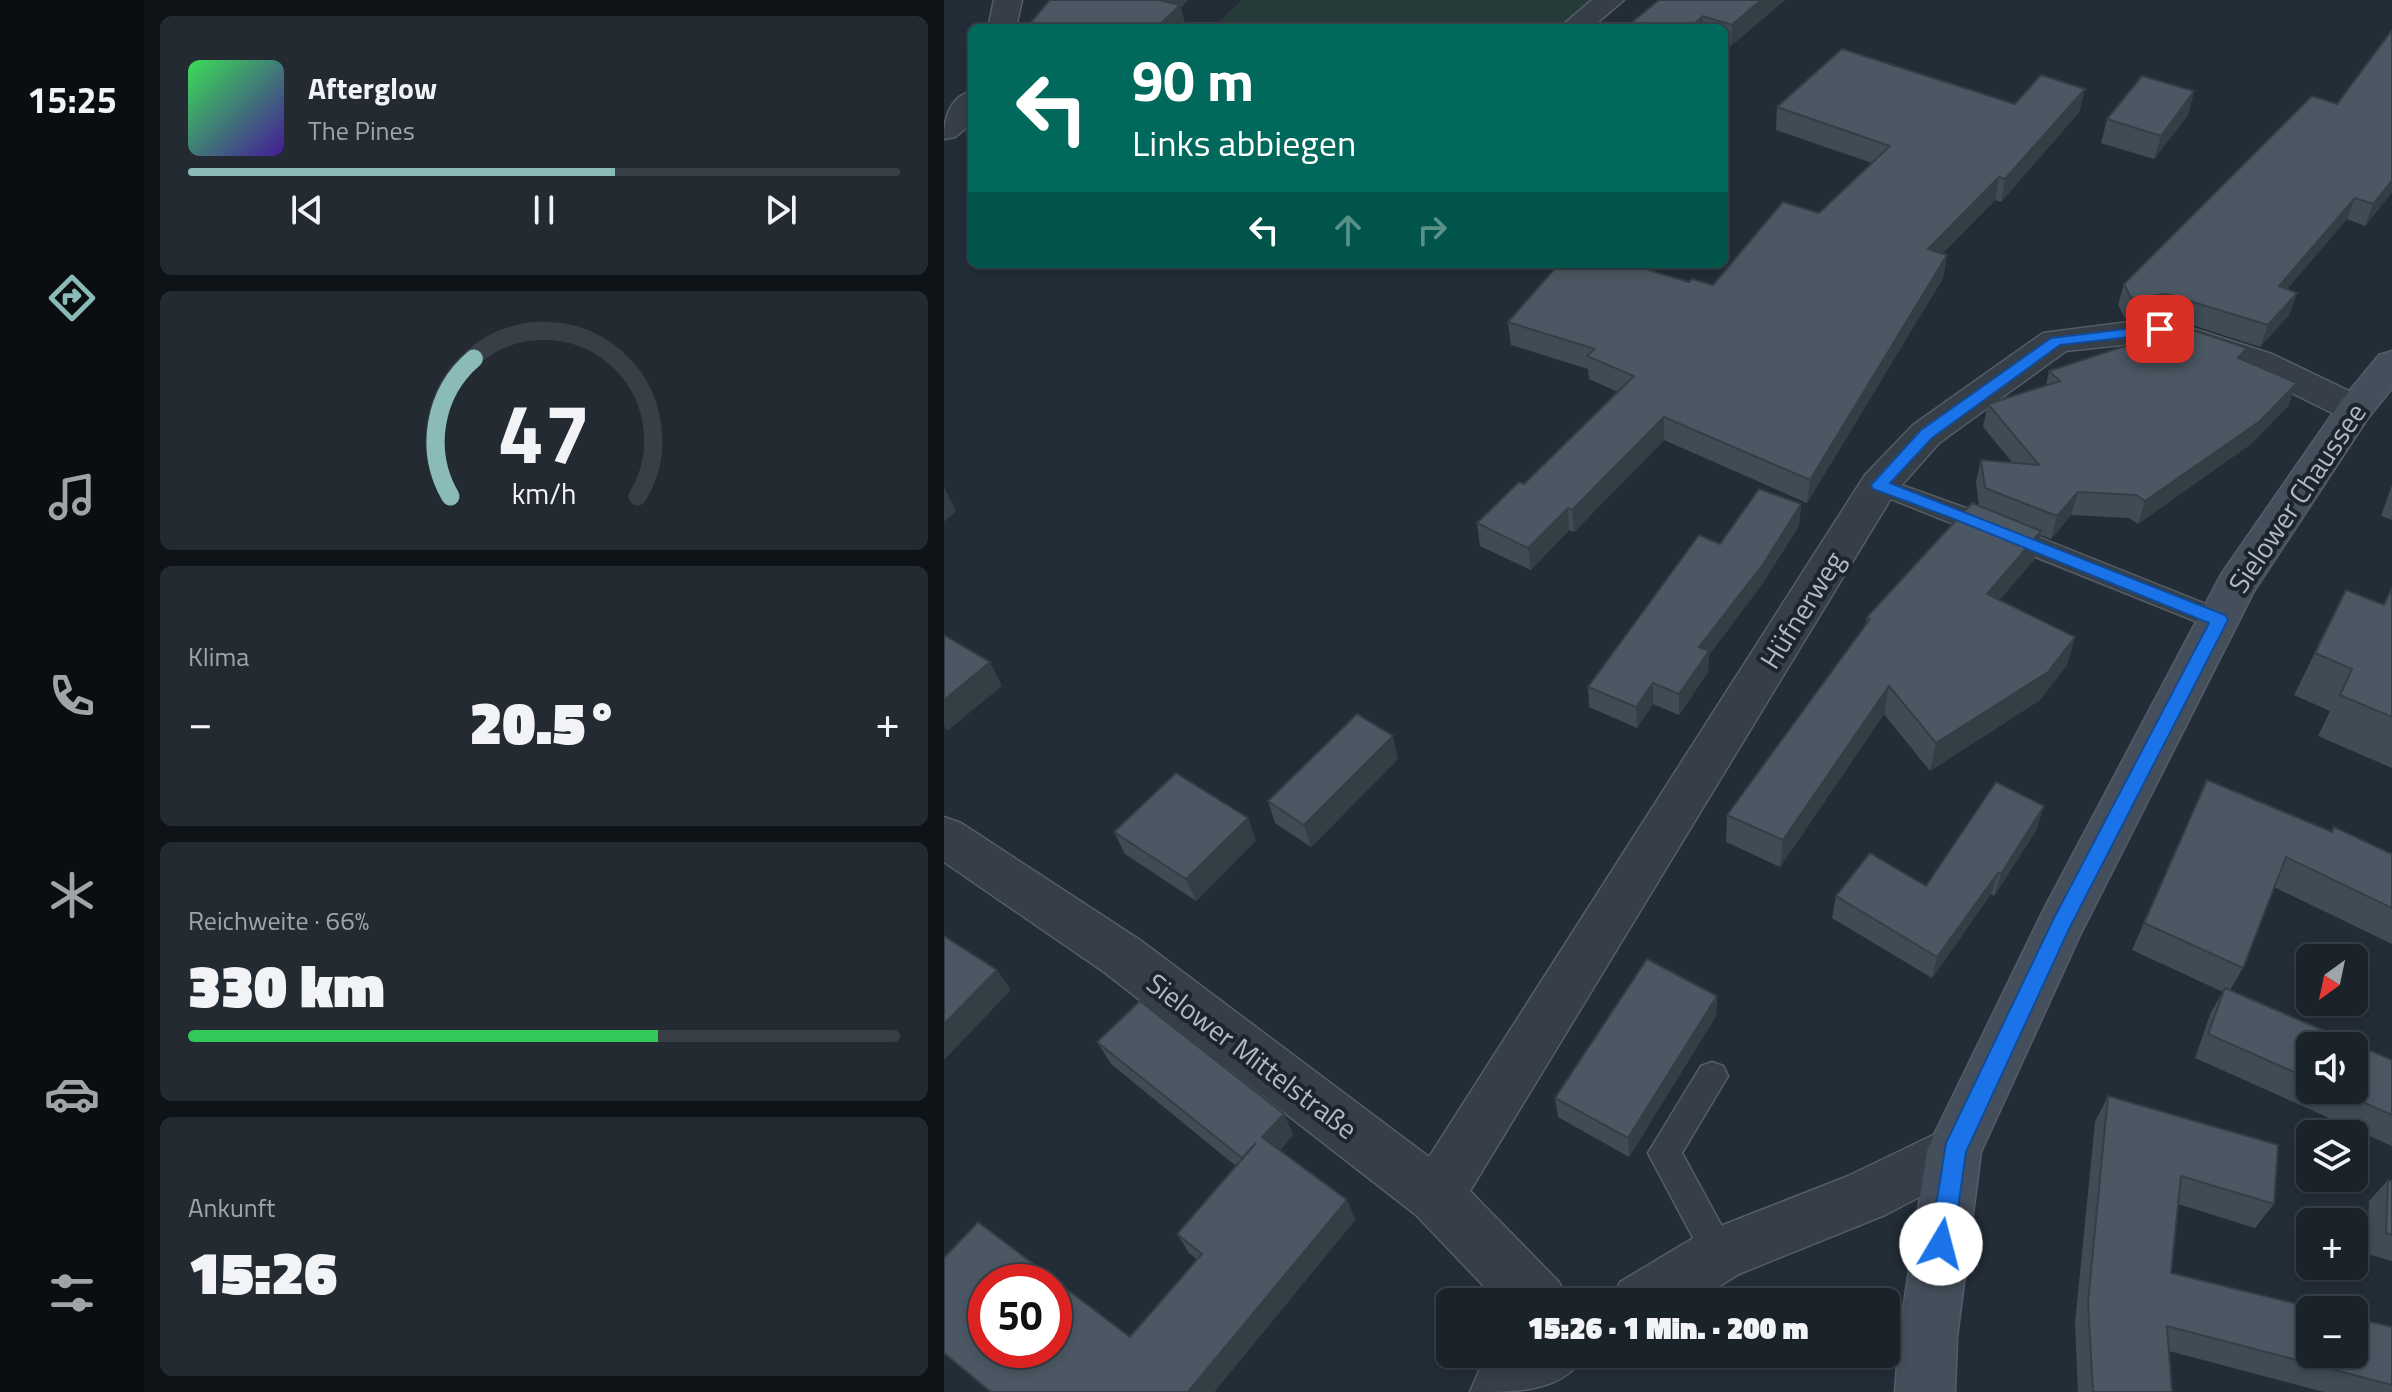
<!DOCTYPE html>
<html lang="de">
<head>
<meta charset="utf-8">
<style>
	:root { --surface:#1a222a; --page:#232a32; --text:#f1f3f6; --muted:#9fa4a8; --line:#383f47; --accent:#8bbbb9 }
	body { margin:0; font-family:"Titillium Web",sans-serif; background:var(--page); color:var(--text); height:100vh; display:flex; flex-direction:column; font-size:30px; white-space:nowrap }
	* { box-sizing:border-box; margin:0 }
	p { font-size:26px; color:var(--muted) }
	.icon { flex:none; width:44px; height:44px; fill:none; stroke:currentColor; stroke-width:2; stroke-linecap:round; stroke-linejoin:round }
	.map { position:relative; flex:1; overflow:hidden }
	.side { display:flex; flex-direction:column; gap:16px; padding:16px; background:#0e1317; width:800px }
	.side>* { flex:none }
	.top-card { position:absolute; left:24px; top:24px; width:760px; height:244px; border-radius:12px; box-shadow:0 4px 12px #0003,0 0 0 2px var(--line); background:#00695c; color:#fff; overflow:hidden }
	.needle { width:52px; rotate:213deg }
	.buttons { position:absolute; left:1352px; top:944px; display:grid; gap:16px }
	.buttons a { display:grid; place-items:center; width:72px; height:72px; border-radius:12px; background:var(--surface); box-shadow:0 4px 12px #0003,0 0 0 2px var(--line); font-size:40px }
	.speed { position:absolute; left:24px; top:1264px; display:flex; gap:16px; font-size:40px; font-weight:700; text-align:center }
	.speed>* { display:grid; place-content:center; width:104px; height:104px; border-radius:50%; background:var(--surface); box-shadow:0 4px 12px #0003,0 0 0 2px var(--line); line-height:1 }
	.speed .limit { border:12px solid #d22; background:#fff; color:#111 }
	.pin { position:absolute; display:grid; place-items:center; width:68px; height:68px; color:#fff; margin:-34px; border-radius:16px; box-shadow:0 4px 12px #0006 }
	.me { position:absolute; width:88px; margin:-44px; rotate:8deg; stroke-linejoin:round; filter:drop-shadow(0 0 6px #0008) }
	.turn { display:flex; align-items:center; gap:28px; height:168px; padding:0 32px; font-size:36px }
	.turn .icon { width:104px; height:104px; stroke-width:2.5 }
	.turn b { display:block; font-size:56px; line-height:68px }
	.lanes { display:flex; align-items:center; height:76px; padding:0 32px; background:#0003; justify-content:center; gap:40px; direction:ltr }
	.lanes .off { opacity:.35 }
	.big { font-size:60px; font-weight:800; line-height:1.1 }
	.side .tile { flex:1; display:flex; flex-direction:column; justify-content:center; gap:12px; min-width:0; padding:0 28px; border-radius:12px; background:var(--page) }
	.side .dial { align-items:center; gap:0 }
	.dial svg { height:208px; overflow:visible; fill:none; stroke:var(--line); stroke-width:7; stroke-linecap:round; text-anchor:middle }
	.dial text { fill:var(--text); stroke:none }
	.song { display:flex; align-items:center; gap:24px }
	.cover { width:96px; height:96px; border-radius:12px; background:linear-gradient(135deg,hsl(130 70% 55%),hsl(260 70% 35%)) }
	.played { height:8px; border-radius:4px; background:linear-gradient(90deg,var(--accent) 60%,var(--line) 60%) }
	.keys { display:flex; justify-content:space-around; direction:ltr }
	.heat { display:flex; justify-content:space-between; align-items:center; font-size:44px; direction:ltr }
	.charge { height:12px; border-radius:6px; background:linear-gradient(90deg,#34c759 66%,var(--line) 0) }
	.trip { position:absolute; left:492px; top:1288px; width:464px; height:80px; border-radius:12px; background:var(--surface); box-shadow:0 4px 12px #0003,0 0 0 2px var(--line); font-weight:800; line-height:80px; text-align:center }
	main { display:flex; flex:1; min-height:0 }
	.dock { display:flex; flex-direction:column; width:144px; justify-content:space-around; align-items:center; background:#0a0e11; color:var(--muted) }
	.dock .icon { width:56px; height:56px }
	.dock .on { color:var(--accent) }
	.dock b { font-size:36px; color:var(--text) }
	.map>svg:first-child { display:block }
</style>
</head>
<body>
<main>
<nav class="dock">
<b>15:25</b>
<svg class="icon on" aria-label="directions" viewBox="0 0 24 24"><path d="M12 3l9 9-9 9-9-9zM9 14v-3h6M13 9l2 2-2 2"/></svg>
<svg class="icon" aria-label="music" viewBox="0 0 24 24"><path d="M9 18V5l10-2v13"/><circle cx="6" cy="18" r="3"/><circle cx="16" cy="16" r="3"/></svg>
<svg class="icon" aria-label="phone" viewBox="0 0 24 24"><path d="M5 4h4l2 5-3 2q2 4 5 5l2-3 5 2v4C11 20 4 13 5 4z"/></svg>
<svg class="icon" aria-label="climate" viewBox="0 0 24 24"><path d="M12 3v18M4 7l16 10M4 17L20 7"/></svg>
<svg class="icon" aria-label="car" viewBox="0 0 24 24"><path d="M5 17H2v-5l4-1 3-4h7l3 4 3 1v5h-3M9 17h6M6 11h13"/><circle cx="7" cy="17" r="2"/><circle cx="17" cy="17" r="2"/></svg>
<svg class="icon" aria-label="filters" viewBox="0 0 24 24"><path d="M4 7h16M4 17h16"/><circle cx="9" cy="7" r="2"/><circle cx="15" cy="17" r="2"/></svg>
</nav>
<section class="side">
<div class="tile">
<div class="song"><i class="cover"></i><div><b>Afterglow</b><p>The Pines</p></div></div>
<div class="played"></div>
<div class="keys"><svg class="icon" aria-label="previous" viewBox="0 0 24 24"><path d="M18 5L8 12l10 7zM5 5v14"/></svg><svg class="icon" aria-label="pause" viewBox="0 0 24 24"><path d="M8 5v14M16 5v14"/></svg><svg class="icon" aria-label="next" viewBox="0 0 24 24"><path d="M6 5l10 7-10 7zM19 5v14"/></svg></div>
</div>
<div class="tile dial"><svg viewBox="0 0 100 80">
<path d="M14 69A42 42 0 1 1 86 69"/>
<path d="M14 69A42 42 0 0 1 23 16" stroke="#8bbbb9"/>
<text x="50" y="56" font-size="32" font-weight="700">47</text>
<text x="50" y="72" font-size="11">km/h</text>
</svg></div>
<div class="tile"><p>Klima</p>
<div class="heat"><a>−</a><b class="big">20.5°</b><a>+</a></div>
</div>
<div class="tile"><p>Reichweite · 66%</p><b class="big">330 km</b><div class="charge"></div></div>
<div class="tile"><p>Ankunft</p><b class="big">15:26</b></div>
</section>
<div class="map">
<svg width="1448" height="1392" viewBox="0 0 1448 1392">
	<rect width="100%" height="100%" fill="#232d38"/>
	<path fill="#263a3a" d="M298,0H651L612,28H295L272,24Z"/>
	<g fill="none" stroke-linecap="round" stroke-linejoin="round">
		<defs>
			<g id="service">
				<path d="M935,477L1019,507L1284,613L1287,620L1284,627L1275,629L1266,627L927,491L923,485L927,479Z"/>
				<path d="M768,1062L779,1066L784,1076L738,1153L793,1254L788,1266L776,1271L764,1266L704,1153L757,1066Z"/>
			</g>
			<g id="minor">
				<path d="M50,0H78L72,28H44Z"/>
				<path d="M648,0H680L647,28H615Z"/>
				<path d="M28,91V123L11,137L0,139C0,119 5,97 28,91Z"/>
				<path d="M1216,318L1328,354L1424,400L1430,409L1424,418L1411,421L1398,418L1302,370L1214,341L1122,351L995,443L949,495L526,1191L615,1282L624,1302H555L472,1215L160,972L0,862V817L17,823L196,940L485,1157L921,475L969,425L1099,333Z"/>
				<path d="M1010,1125L1029,1133L1037,1151L1029,1169L941,1215L795,1274L750,1302H667L676,1282L756,1234L904,1176Z"/>
				<path d="M560,1354H641C620,1392 574,1392 526,1392L535,1371Z"/>
			</g>
			<path id="secondary" d="M1448,351V388L1424,418L1310,591L1137,933L1037,1152L1013,1337L1011,1392H951L955,1337L983,1151L991,1133L1100,909L1278,573L1398,400L1435,355Z"/>
		</defs>
		<use href="#service" stroke="#545d66" stroke-width="3"/>
		<use href="#minor" stroke="#545d66" stroke-width="3"/>
		<use href="#secondary" stroke="#545d66" stroke-width="3"/>
		<use href="#service" fill="#363f48" fill-rule="evenodd"/>
		<use href="#minor" fill="#363f48" fill-rule="evenodd"/>
		<use href="#secondary" fill="#454f5b" fill-rule="evenodd"/>
	</g>
	<g fill="#404c55" fill-rule="evenodd">
		<path d="M715,0H841L787,46L780,43V28H681Z"/>
		<path d="M1250,91L1244,115L1210,159L1157,143L1163,119Z"/>
		<path d="M1071,104L1136,111L1057,202L1051,200L999,253L1003,255L999,278L863,503L720,440L630,532L625,530L587,570L536,546L533,523L580,484L674,392L645,379L644,369L567,345L564,322L745,282L769,285L875,213L928,163L832,130L833,107Z"/>
		<path d="M1393,104L1448,192L1421,226L1403,219L1343,289L1353,293L1345,315L1316,347L1217,315L1181,319L1174,305L1180,284Z"/>
		<path d="M1201,323L1299,360L1353,383L1344,406L1307,444L1194,524L1185,518L1127,515L1107,539L1096,535L1090,560L1055,600L1131,637L1123,665L1096,700L986,771L940,714L836,867L782,842L783,815L922,624L923,617L1035,506L1032,482L1037,460L1068,462L1039,427L1044,404L1102,385L1105,371L1196,341Z"/>
		<path d="M1448,485V520L1437,516Z"/>
		<path d="M857,504L855,526L818,584L765,655L764,672L735,715L709,704L693,728L645,707L644,687L776,544Z"/>
		<path d="M1448,587V768L1374,736L1386,711L1350,695L1402,590L1439,605Z"/>
		<path d="M454,759L367,847L331,823L324,801Z"/>
		<path d="M1263,780L1388,831L1448,854V944L1330,887L1299,968L1286,990L1448,1060V1146L1251,1058L1267,1012L1279,992L1188,950ZM1366,1046L1410,1090H1366Z"/>
		<path d="M1093,829L1050,896L1047,894L988,978L888,918L892,896L982,886Z"/>
		<path d="M170,832L312,840L252,901L181,854Z"/>
		<path d="M773,996L772,1016L685,1157L614,1117L611,1098Z"/>
		<path d="M153,1042L340,1114L349,1135L336,1150L403,1200L411,1220L270,1392H46L0,1354V1258L186,1337L254,1260L245,1253L233,1234L292,1166L167,1064Z"/>
		<path d="M1164,1096L1330,1204L1311,1228L1234,1204L1227,1273L1448,1327V1392H1380L1225,1351L1228,1392H1134L1131,1323L1151,1122Z"/>
		<path d="M1444,1180L1448,1181V1261L1423,1254L1425,1201Z"/>
	</g>
	<g fill="#343e45">
		<path d="M219,0H244L237,8L242,27L240,28H212Z"/>
		<path d="M817,0H841L787,46L788,25Z"/>
		<path d="M759,16V28H745Z"/>
		<path d="M1141,89L1136,111L1057,202L1061,179Z"/>
		<path d="M1250,91L1244,115L1210,159L1217,136Z"/>
		<path d="M1055,177L1051,200L980,272L984,249Z"/>
		<path d="M1448,181V192L1421,226L1429,204Z"/>
		<path d="M1411,198L1403,219L1327,307L1335,286Z"/>
		<path d="M1003,255L999,278L863,503L866,480Z"/>
		<path d="M1353,293L1345,315L1316,347L1324,325Z"/>
		<path d="M1303,348L1295,371L1294,358Z"/>
		<path d="M1353,383L1344,406L1307,444L1194,524L1201,501Z"/>
		<path d="M720,417V440L630,532L628,510Z"/>
		<path d="M0,487L12,511L0,522Z"/>
		<path d="M1134,492L1127,515L1107,539L1113,516Z"/>
		<path d="M857,504L855,526L818,584L765,655L764,672L735,715V694L755,647Z"/>
		<path d="M624,508L625,530L587,570L584,548Z"/>
		<path d="M1097,531L1090,560L1036,623L1043,594Z"/>
		<path d="M1131,637L1123,665L1096,700L986,771L992,743Z"/>
		<path d="M46,662L58,686L3,731L0,726V700Z"/>
		<path d="M709,683V704L693,728L692,707Z"/>
		<path d="M945,686L940,714L836,867L839,840Z"/>
		<path d="M449,736L454,759L367,847L360,825Z"/>
		<path d="M1100,806L1093,829L1050,896L1057,874Z"/>
		<path d="M304,818L312,840L252,901L242,879Z"/>
		<path d="M1054,873L1047,894L988,978L993,957Z"/>
		<path d="M53,970L67,990L0,1060V1024Z"/>
		<path d="M773,996L772,1016L685,1157L684,1138Z"/>
		<path d="M340,1114L349,1135L328,1158L318,1137Z"/>
		<path d="M403,1200L411,1220L270,1392H244Z"/>
	</g>
	<g fill="#4b5863" stroke="#343e45" stroke-width="2" fill-rule="evenodd">
		<path d="M106,0H219L218,1L236,5L212,28H82Z"/>
		<path d="M715,0H817L788,25L759,16L745,28H681Z"/>
		<path d="M1448,30V181L1429,204L1411,198L1335,286L1353,293L1324,325L1223,294L1187,298L1180,284L1368,96L1393,104Z"/>
		<path d="M898,49L1071,104L1097,75L1141,89L1061,179L1055,177L984,249L1003,255L866,480L720,417L628,510L624,508L584,548L533,523L575,482L580,484L690,376L643,356L651,349L564,322L615,264H685L745,282L748,279L769,285L839,202L875,213L946,146L833,107Z"/>
		<path d="M1198,76L1250,91L1217,136L1163,119Z"/>
		<path d="M1221,321L1303,348L1294,358L1353,383L1316,421L1201,501L1192,495L1134,492L1113,516L1041,488L1037,460L1095,465L1044,404L1116,381L1105,371L1209,337L1201,323Z"/>
		<path d="M815,489L857,504L820,563L755,647L765,651L735,694L709,683L692,707L644,687L755,535L776,544Z"/>
		<path d="M1028,503L1097,531L1043,594L1131,637L1104,672L992,743L945,686L839,840L783,815L926,619L923,617Z"/>
		<path d="M1448,588V717L1396,695L1408,669L1371,653L1402,590L1440,605Z"/>
		<path d="M0,635L46,662L0,700Z"/>
		<path d="M413,714L449,736L360,825L324,801Z"/>
		<path d="M232,773L304,818L242,879L170,832Z"/>
		<path d="M1263,780L1388,832L1390,827L1448,854V908L1342,857L1299,968L1200,923Z"/>
		<path d="M1052,782L1100,806L1057,874L1054,873L993,957L892,896L926,853L982,886Z"/>
		<path d="M0,936L53,970L0,1024Z"/>
		<path d="M703,959L773,996L684,1138L611,1098Z"/>
		<path d="M1281,988L1448,1060V1115L1391,1090H1410V1046H1366V1079L1264,1034Z"/>
		<path d="M196,1001L340,1114L318,1137L403,1200L244,1392H47L0,1353V1258L34,1222L186,1337L258,1254L233,1234L312,1143L298,1158L153,1042ZM42,1282H110V1350H42Z"/>
		<path d="M1164,1096L1334,1145L1330,1204L1237,1176L1227,1273L1378,1310H1366V1354H1410V1318L1448,1327V1385L1223,1326L1228,1392H1149L1144,1302Z"/>
		<path d="M1444,1180L1448,1181V1235L1442,1233Z"/>
	</g>
	<path fill="#1a73e8" stroke="#114b97" stroke-width="2" d="M1216,325L1223,329L1221,333L1116,345L988,438L946,483L1281,615L1284,620L1125,929L1022,1152L1009,1244L1005,1252L997,1256L989,1252L986,1244L1002,1143L1110,918L1265,623L1005,517L929,489L927,485L977,430L1107,338Z"/>
	<g text-anchor="middle" stroke-width="8" stroke-linejoin="round" paint-order="stroke">
		<g font-size="28" fill="#b1bac4" stroke="#1c242d">
			<text transform="translate(1353 498) rotate(-56)" y="10">Sielower Chaussee</text>
			<text transform="translate(858 610) rotate(-58)" y="10">Hüfnerweg</text>
			<text transform="translate(308 1056) rotate(37)" y="10">Sielower Mittelstraße</text>
		</g>
	</g>
</svg>
<div class="buttons">
<a><svg class="needle" viewBox="-14 -14 28 28"><path d="M0-13l5 13h-10z" fill="#e53935"/><path d="M0 13l5-13h-10z" fill="#9fa4a8"/></svg></a>
<a><svg class="icon" aria-label="sound" viewBox="0 0 24 24"><path d="M4 9h4l5-4v14l-5-4H4zM17 9q2 3 0 6"/></svg></a>
<a><svg class="icon" aria-label="layers" viewBox="0 0 24 24"><path d="M12 4l9 5-9 5-9-5zM3 14l9 5 9-5"/></svg></a>
<a>+</a>
<a>−</a>
</div>
<div class="speed"><div class="limit">50</div></div>
<div class="pin" style="left:1216px;top:329px;background:#d93025"><svg class="icon" aria-label="arrive" viewBox="0 0 24 24"><path d="M6 21V4h12l-3 4 3 4H6"/></svg></div>
<svg class="me" style="left:997px;top:1244px" viewBox="-20 -20 40 40"><circle r="19" fill="#fff"/><path d="M0-13L10 11 0 6-10 11z" fill="#1a73e8"/></svg>
<div class="trip">15:26 · 1 Min. · 200 m</div>
<div class="top-card">
<div class="turn"><svg class="icon" aria-label="left" viewBox="0 0 24 24"><path d="M17 20v-9H6M10 6l-5 5 5 5"/></svg><div><b>90 m</b>Links abbiegen</div></div>
<div class="lanes"><svg class="icon" aria-label="left" viewBox="0 0 24 24"><path d="M17 20v-9H6M10 6l-5 5 5 5"/></svg><svg class="icon off" aria-label="ahead" viewBox="0 0 24 24"><path d="M12 20V5M6 11l6-6 6 6"/></svg><svg class="icon off" aria-label="right" viewBox="0 0 24 24"><path d="M7 20v-9h11M14 6l5 5-5 5"/></svg></div>
</div>
</div>
</main>
</body>
</html>
